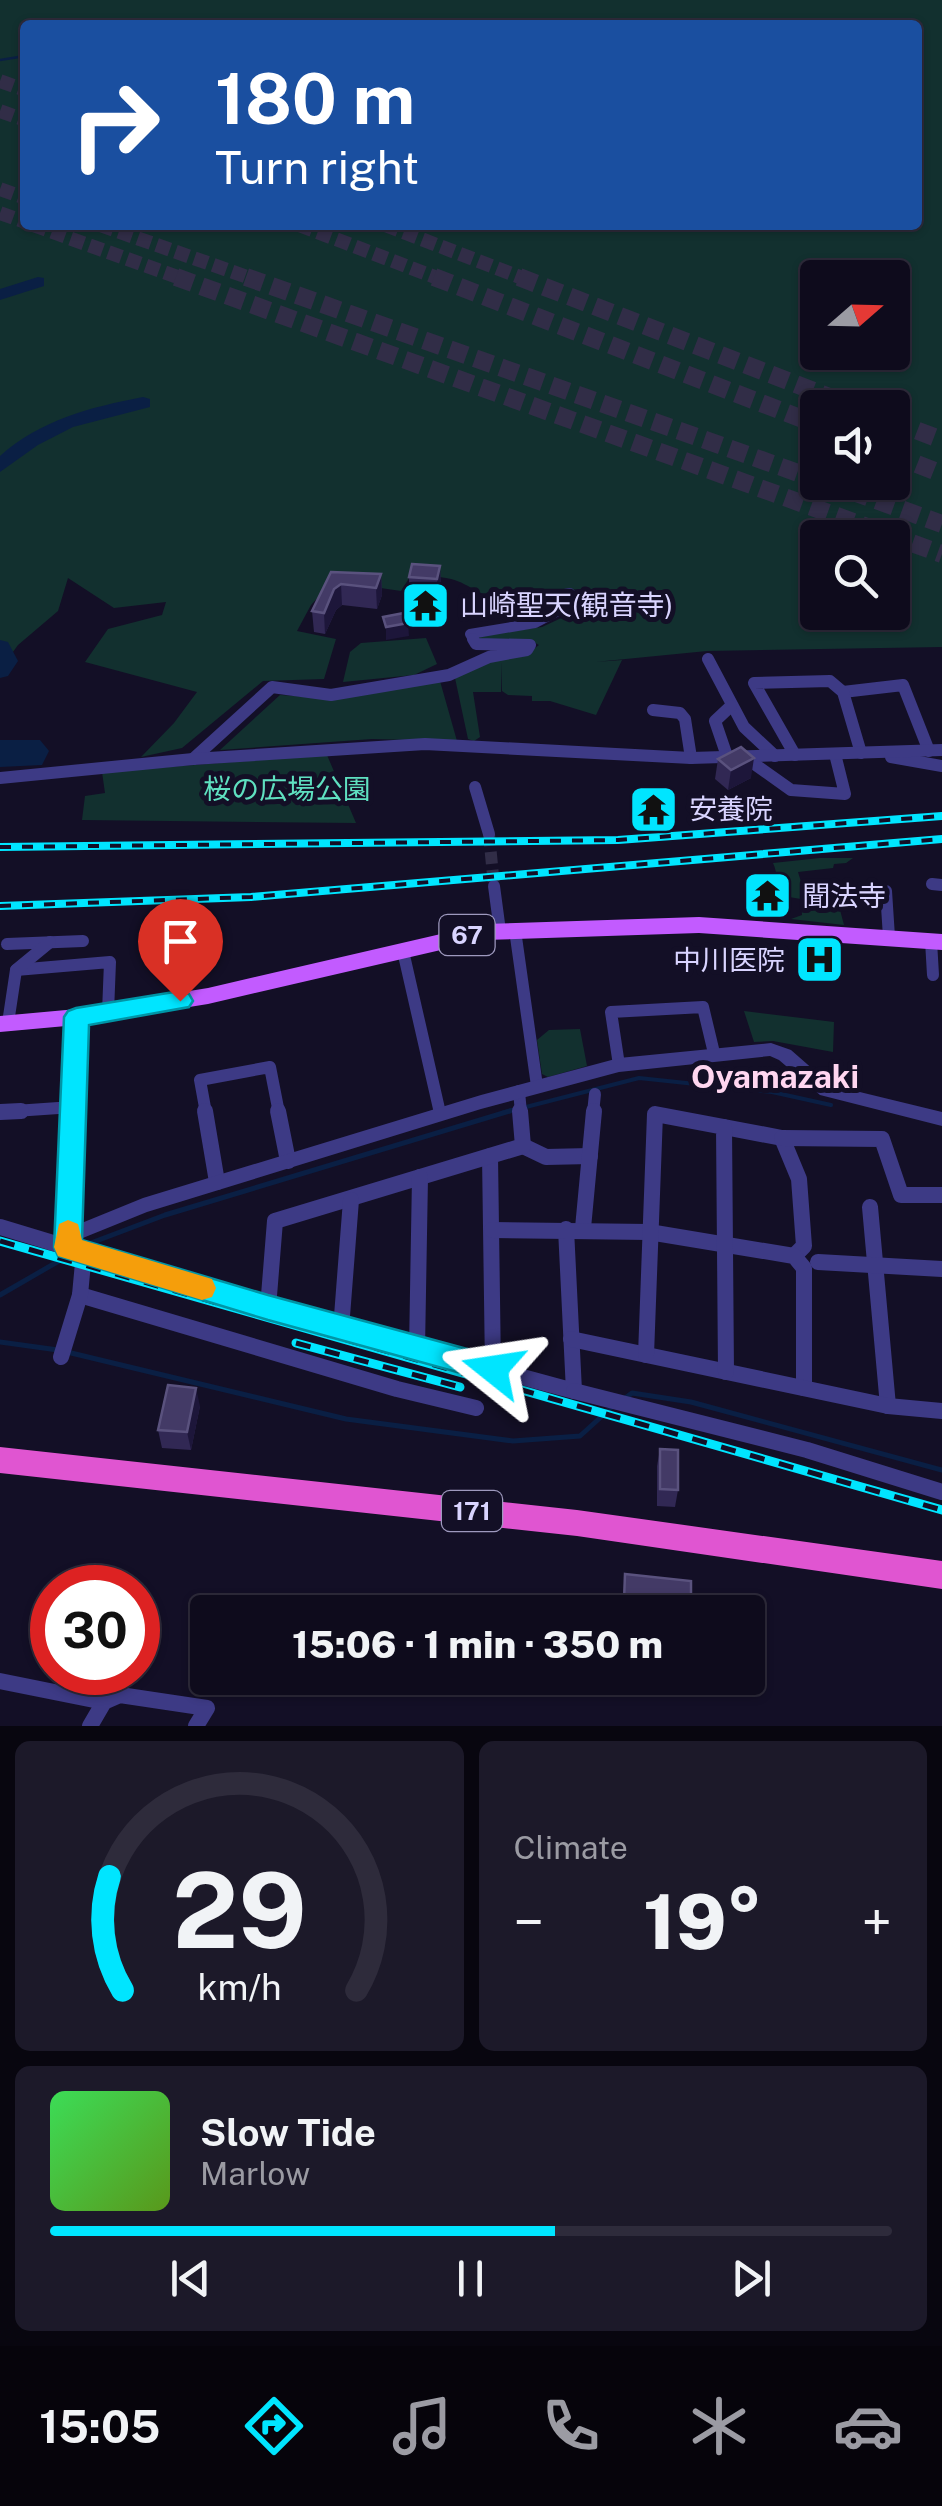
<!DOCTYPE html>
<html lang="en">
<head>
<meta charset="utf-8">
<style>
	:root { --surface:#0e0b1c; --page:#1c1929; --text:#f1f3f6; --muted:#9b9ba3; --line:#2e2b3b; --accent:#00e5ff }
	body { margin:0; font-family:"Public Sans","Noto Sans JP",sans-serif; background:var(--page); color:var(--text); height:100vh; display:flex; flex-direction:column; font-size:38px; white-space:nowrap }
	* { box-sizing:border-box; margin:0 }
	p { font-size:32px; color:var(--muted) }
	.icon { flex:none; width:55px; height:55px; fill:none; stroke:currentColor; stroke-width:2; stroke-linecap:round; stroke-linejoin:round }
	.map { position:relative; height:1726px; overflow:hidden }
	.drawer { display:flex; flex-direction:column; gap:15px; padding:15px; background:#08060f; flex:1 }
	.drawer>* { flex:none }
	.banner { position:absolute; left:20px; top:20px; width:902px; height:210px; border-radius:10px; box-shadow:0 2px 8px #0004,0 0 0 2px var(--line); background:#1a4fa0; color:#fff; overflow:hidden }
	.needle { width:65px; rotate:70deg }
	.controls { position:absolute; left:800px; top:260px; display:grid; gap:20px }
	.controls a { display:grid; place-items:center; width:110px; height:110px; border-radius:10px; background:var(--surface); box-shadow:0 2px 8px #0004,0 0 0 2px var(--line); font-size:50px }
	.speed { position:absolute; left:30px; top:1565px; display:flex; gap:20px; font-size:50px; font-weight:700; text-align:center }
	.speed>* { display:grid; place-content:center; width:130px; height:130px; border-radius:50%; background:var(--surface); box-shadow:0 2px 8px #0004,0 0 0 2px var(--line); line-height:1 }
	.speed .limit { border:15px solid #d22; background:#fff; color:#111 }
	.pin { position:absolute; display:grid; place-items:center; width:85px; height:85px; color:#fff; margin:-102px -42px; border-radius:50% 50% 50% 0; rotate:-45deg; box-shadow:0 0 10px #0007 }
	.pin .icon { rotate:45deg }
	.me { position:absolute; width:110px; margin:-55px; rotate:285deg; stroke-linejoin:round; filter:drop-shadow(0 0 8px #0008) }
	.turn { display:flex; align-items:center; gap:35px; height:210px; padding:0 30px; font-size:45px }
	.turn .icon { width:130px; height:130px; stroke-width:2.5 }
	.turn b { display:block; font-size:70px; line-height:85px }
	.big { font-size:75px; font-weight:800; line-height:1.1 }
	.drawer .card { flex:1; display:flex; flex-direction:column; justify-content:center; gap:15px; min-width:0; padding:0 35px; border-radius:15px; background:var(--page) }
	.drawer .dial { align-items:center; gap:0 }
	.dial svg { height:260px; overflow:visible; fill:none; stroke:var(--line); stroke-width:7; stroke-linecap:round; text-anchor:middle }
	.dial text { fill:var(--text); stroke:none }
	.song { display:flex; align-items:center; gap:30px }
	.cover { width:120px; height:120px; border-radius:15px; background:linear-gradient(135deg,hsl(130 70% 55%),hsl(90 70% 35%)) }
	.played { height:10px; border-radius:5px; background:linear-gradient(90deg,var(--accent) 60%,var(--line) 60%) }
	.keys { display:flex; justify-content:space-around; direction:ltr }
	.heat { display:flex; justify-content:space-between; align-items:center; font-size:55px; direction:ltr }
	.drawer .tiles { flex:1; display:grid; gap:15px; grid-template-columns:1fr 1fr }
	.card:last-child { grid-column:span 2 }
	.trip { position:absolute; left:190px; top:1595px; width:575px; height:100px; border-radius:10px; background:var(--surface); box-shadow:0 2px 8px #0004,0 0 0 2px var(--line); font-weight:800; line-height:100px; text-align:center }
	.tab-bar { display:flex; height:160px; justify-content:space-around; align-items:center; background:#06040b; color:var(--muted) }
	.tab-bar .icon { width:70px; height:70px }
	.tab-bar .current { color:var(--accent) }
	.tab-bar b { font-size:45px; color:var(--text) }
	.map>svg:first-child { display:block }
</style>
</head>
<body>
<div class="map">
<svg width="942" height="1726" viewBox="0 0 942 1726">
	<rect width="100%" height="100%" fill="#130f26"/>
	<g fill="#12302f" fill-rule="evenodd">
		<path d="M0,0H942V647L707,651L595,662L622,660L596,715L550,701H532V696L508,695L502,691V662L501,692H473L480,737L474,741L468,739L455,678L491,660L527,654L539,645L528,639L475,640L474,636L542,627L585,607L587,593C561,581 536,598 509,599C485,601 471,584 451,579C438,576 424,576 411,575L401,591L333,581L311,605L297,631L336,639L324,679L263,681L182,748L141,757L174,723L197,692L85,662L108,629L162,615L166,602L114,608L68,578L58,611L18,645L0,670ZM25,25H918V225H25ZM818,278H892V352H818ZM818,408H892V482H818ZM818,538H892V612H818Z"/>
		<path d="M426,638L437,664L414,675L343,682L350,652L361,643Z"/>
		<path d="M440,681L457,741L372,739L220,750L280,695L340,699Z"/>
		<path d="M327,755L356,823L82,820L85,796L105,793L102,772Z"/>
		<path d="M820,858H853L846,863L834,864L833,868L798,872L808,905L825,912L840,910L844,925L791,919L802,915L801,899L783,896C777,889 778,873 773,863Z"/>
		<path d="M744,1011L834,1022L833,1052L773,1041L754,1042Z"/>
		<path d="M580,1029L587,1066L548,1077L542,1074L537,1040L549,1030Z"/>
	</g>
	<path fill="#0a1f44" d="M0,740H40L49,751L42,765L0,767Z"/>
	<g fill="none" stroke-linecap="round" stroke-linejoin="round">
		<path stroke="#0a1f44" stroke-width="2.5" d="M0,60L25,56"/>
		<g stroke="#0a1f44" stroke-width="4">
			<path d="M522,1108L639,1078L772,1092L831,1105"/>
			<path d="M502,1113L512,1110"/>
		</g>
		<g stroke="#0a1f44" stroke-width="5">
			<path d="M83,1246L165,1215L510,1111"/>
			<path d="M0,1295L71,1254"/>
			<path d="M0,1342L58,1350"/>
			<path d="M67,1352L346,1419L513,1441L580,1436L612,1407"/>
			<path d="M624,1399L632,1393L691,1402L942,1470"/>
		</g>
		<g fill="#0a1f44" fill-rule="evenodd">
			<path d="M38,277L44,278V286L0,300V289Z"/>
			<path d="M143,397L150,399V407L73,427L38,445L0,472V456C40,420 91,407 143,397Z"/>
			<path d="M0,640L8,642L18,661L8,676L0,678Z"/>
		</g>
		<path stroke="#312d47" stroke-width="12" stroke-dasharray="12 6" stroke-linecap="butt" d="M489,834L494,886"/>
		<g stroke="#312d47" stroke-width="14" stroke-dasharray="14 6" stroke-linecap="butt">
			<path d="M0,81L25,90"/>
			<path d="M0,111L25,120"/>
			<path d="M0,189L25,198"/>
			<path d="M0,213L25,222"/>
			<path d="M33,225L183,279"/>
			<path d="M100,225L253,279"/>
			<path d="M299,225L440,279"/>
			<path d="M385,225L525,279"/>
		</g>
		<g stroke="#312d47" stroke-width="18" stroke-dasharray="18 9" stroke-linecap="butt">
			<path d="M176,277L942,554"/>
			<path d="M246,277L818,480"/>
			<path d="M434,277L818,425"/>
			<path d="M519,277L858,408"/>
			<path d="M892,421L942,440"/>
			<path d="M892,454L942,474"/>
			<path d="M826,482L942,524"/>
		</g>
		<path stroke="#3d3a85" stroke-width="10" d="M474,641L470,634L535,623L577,601L570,593L495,606"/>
		<g stroke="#3d3a85" stroke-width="12">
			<path d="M708,659L744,727L775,756"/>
			<path d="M843,692L903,685L929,751"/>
			<path d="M653,710L680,713L685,719L691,758"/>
			<path d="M795,755L754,683L830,681L843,692L861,753"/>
			<path d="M891,757L942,766"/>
			<path d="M746,758L791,790L845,794L835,754"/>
			<path d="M193,759L272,687L331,695L449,675L489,657L527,650L530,645L476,644L473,639"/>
			<path d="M728,759L715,721L731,706"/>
			<path d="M0,778L193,759L425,744L691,758L942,750"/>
			<path d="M475,787L489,834"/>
			<path d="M932,884L942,885"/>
			<path d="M494,886L500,931"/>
			<path d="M860,890L886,891L889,937"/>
			<path d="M515,930L537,1086"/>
			<path d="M931,941L933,975"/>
			<path d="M7,944L83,941"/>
			<path d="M403,951L440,1113"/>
			<path d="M16,970L110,962L108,1012"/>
			<path d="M8,1023L16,970L50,942"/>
			<path d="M619,1065L611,1012L703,1007L714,1053"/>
			<path d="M519,1091L521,1113"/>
			<path d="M0,1112L73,1107"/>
			<path d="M73,1113L77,1017"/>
			<path d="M206,1113L200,1080L270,1067L279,1113"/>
			<path d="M593,1113L595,1094"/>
		</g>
		<g stroke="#3d3a85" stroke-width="16">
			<path d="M205,1111L217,1182"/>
			<path d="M278,1111L288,1161"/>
			<path d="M0,1112L21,1111"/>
			<path d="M724,1127L782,1138L799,1179L804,1246L794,1256"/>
			<path d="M782,1138L882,1139L901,1195H942"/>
			<path d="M523,1146L546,1157L590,1156"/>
			<path d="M490,1156L493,1369"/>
			<path d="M870,1207L888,1406"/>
			<path d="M0,1227L268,1308L574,1391L566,1229"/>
			<path d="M583,1228L594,1111"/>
			<path d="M492,1230L649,1232L794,1256L804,1268V1388"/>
			<path d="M68,1245L73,1111"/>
			<path d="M818,1262L942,1269"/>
			<path d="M80,1295L397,1389L476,1408"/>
			<path d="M268,1308L275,1221L523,1146L520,1111"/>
			<path d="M341,1329L351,1200"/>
			<path d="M571,1339L888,1406L942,1411"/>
			<path d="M417,1349L420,1177"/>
			<path d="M646,1355L655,1114L724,1127L726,1372"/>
			<path d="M61,1357L80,1295L84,1252"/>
			<path d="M574,1391L807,1450L942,1492"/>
			<path d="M0,1681L104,1702"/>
			<path d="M90,1726L104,1702L120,1695L207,1708L196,1726"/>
		</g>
		<path fill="#3d3a85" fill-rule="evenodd" d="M771,1043L791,1050L831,1085L942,1112V1126L820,1095L779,1060L770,1056L619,1072L481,1109L147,1212L68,1244L62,1241L59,1236L62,1231L143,1198L481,1095L619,1058Z"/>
		<path fill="#c25bff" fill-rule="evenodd" d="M699,917L942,934V950L699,933L484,940L208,1004L77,1025L0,1032V1016L77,1009L208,988L484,924Z"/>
		<path fill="#e055d1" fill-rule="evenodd" d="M0,1447L577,1510L942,1561V1589L577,1536L0,1473Z"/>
		<defs>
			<g id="rail-far1">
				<path d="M0,847L618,840L942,816"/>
				<path d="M0,906L251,897L942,839"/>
			</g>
			<g id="rail">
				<path d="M0,1241L942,1510"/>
				<path d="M296,1343L460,1387"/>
			</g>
		</defs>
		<use href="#rail-far1" stroke="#00e5ff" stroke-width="8"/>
		<use href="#rail" stroke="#00e5ff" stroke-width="9"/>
		<use href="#rail-far1" stroke="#130f26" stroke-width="4" stroke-dasharray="11" stroke-linecap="butt"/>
		<use href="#rail" stroke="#130f26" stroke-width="5" stroke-dasharray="15" stroke-linecap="butt"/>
	</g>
	<g fill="#312854">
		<path d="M440,566L441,592L438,605L409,603V577Z"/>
		<path d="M331,572L381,574L382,595L377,609L342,605L336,610L325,634L314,632L312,611Z"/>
		<path d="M718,759L751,778L728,790L715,779Z"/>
		<path d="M200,1406L191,1450L162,1448L158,1430Z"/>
		<path d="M660,1449L678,1490L675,1507L657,1506V1466Z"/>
		<path d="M625,1574L691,1607L690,1612H622Z"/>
	</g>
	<g fill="#1d163a">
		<path d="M440,566L441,592L438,605L437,579Z"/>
		<path d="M381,574L382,595L377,609L376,588Z"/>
		<path d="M341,584L342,605L336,610L325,634L324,613L334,589Z"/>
		<path d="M408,623L409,636L386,640V627Z"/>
		<path d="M754,758L751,778L728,790L731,770Z"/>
		<path d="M196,1388L200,1406L191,1450L187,1432Z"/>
	</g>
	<g fill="#433a66" stroke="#5a527e" stroke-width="2.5">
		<path d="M412,564L440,566L437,579L409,577Z"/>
		<path d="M331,572L381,574L376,588L341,584L334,589L324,613L312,611Z"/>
		<path d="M404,613L408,623L386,627L383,617Z"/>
		<path d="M741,747L754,758L731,770L718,759Z"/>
		<path d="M168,1385L196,1388L187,1432L158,1430Z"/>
		<path d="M660,1449L678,1450V1490L660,1489Z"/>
		<path d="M625,1574L691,1581V1607L624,1601Z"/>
	</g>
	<path fill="#00e5ff" stroke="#0095a6" stroke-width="2.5" d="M180,991L189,994L193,1001L189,1007L89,1025L82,1240L268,1295L493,1356L503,1360L508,1369L503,1378L493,1382L268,1320L58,1256L54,1247L64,1017L68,1011L76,1008Z"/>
	<path fill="#f59e0b" d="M68,1220L78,1224L82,1240L212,1279L216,1288L212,1297L202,1300L58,1256L54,1247L59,1224Z"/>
	<defs>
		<symbol id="temple-square" viewBox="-11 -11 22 22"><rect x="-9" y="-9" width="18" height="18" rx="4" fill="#00e5ff" stroke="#130f26"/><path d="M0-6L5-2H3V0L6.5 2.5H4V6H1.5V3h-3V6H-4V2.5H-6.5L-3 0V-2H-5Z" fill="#111"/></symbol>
		<symbol id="hospital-square" viewBox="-11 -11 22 22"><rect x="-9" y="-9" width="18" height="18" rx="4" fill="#00e5ff" stroke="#130f26"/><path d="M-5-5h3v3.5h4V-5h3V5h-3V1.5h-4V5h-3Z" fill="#111"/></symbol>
	</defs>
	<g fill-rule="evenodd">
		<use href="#temple-square" x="398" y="578" width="55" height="55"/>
		<use href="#temple-square" x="626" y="782" width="55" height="55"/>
		<use href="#temple-square" x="740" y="868" width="55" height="55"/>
		<use href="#hospital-square" x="792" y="932" width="55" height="55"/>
	</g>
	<g text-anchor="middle" stroke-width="10" stroke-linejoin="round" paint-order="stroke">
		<g fill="#130f26" stroke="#9e99be" stroke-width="2.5">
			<rect x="439.5" y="915" width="55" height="40" rx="8"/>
			<rect x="442" y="1491" width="60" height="40" rx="8"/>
		</g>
		<g font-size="25" font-weight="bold" fill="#d9d4ff">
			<text x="467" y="944">67</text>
			<text x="472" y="1520">171</text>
		</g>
		<g font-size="28" fill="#d9d4ff" stroke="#130f26" text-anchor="start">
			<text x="460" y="615">山崎聖天(観音寺)</text>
			<text x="689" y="819">安養院</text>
			<text x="802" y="906">聞法寺</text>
			<text x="785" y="970" text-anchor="end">中川医院</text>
		</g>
		<g font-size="28" fill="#5fe0c0" stroke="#130f26">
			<text x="287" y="799">桜の広場公園</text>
		</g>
		<g font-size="32" font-weight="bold" fill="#ffd6f0" stroke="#130f26">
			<text x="775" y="1088">Oyamazaki</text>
		</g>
	</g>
</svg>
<div class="controls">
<a><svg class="needle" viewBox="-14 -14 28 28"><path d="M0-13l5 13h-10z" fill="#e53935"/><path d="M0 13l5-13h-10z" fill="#9b9ba3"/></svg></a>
<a><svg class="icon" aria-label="sound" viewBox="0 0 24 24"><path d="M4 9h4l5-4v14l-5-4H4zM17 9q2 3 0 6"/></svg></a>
<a><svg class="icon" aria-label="search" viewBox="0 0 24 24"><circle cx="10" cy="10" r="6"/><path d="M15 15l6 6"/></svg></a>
</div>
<div class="speed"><div class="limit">30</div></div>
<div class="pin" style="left:180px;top:1001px;background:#d93025"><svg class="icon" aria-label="arrive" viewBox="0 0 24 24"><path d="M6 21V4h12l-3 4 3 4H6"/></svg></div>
<svg class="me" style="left:493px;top:1369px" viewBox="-20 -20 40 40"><path d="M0-17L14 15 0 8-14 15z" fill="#00e5ff" stroke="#fff" stroke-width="4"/></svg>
<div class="trip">15:06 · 1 min · 350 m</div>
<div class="banner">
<div class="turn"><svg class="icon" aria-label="right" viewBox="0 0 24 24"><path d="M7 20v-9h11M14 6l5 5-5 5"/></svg><div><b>180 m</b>Turn right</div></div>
</div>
</div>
<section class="drawer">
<div class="tiles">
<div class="card dial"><svg viewBox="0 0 100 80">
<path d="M14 69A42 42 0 1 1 86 69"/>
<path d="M14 69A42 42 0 0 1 10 34" stroke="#00e5ff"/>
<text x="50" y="56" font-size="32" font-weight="700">29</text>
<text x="50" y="72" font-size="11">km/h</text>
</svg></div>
<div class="card"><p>Climate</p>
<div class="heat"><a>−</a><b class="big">19°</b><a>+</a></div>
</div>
<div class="card">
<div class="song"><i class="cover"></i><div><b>Slow Tide</b><p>Marlow</p></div></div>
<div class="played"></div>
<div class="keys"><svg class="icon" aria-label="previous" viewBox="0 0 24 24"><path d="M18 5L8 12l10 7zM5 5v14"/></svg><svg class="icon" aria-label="pause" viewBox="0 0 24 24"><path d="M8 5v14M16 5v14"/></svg><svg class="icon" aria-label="next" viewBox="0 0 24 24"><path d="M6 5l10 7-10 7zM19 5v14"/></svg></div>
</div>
</div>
</section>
<nav class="tab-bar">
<b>15:05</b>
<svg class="icon current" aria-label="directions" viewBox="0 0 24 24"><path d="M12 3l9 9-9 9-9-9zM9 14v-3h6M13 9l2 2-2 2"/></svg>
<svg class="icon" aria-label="music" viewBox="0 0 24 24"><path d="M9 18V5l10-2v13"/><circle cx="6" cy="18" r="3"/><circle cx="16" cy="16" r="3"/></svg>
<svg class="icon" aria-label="phone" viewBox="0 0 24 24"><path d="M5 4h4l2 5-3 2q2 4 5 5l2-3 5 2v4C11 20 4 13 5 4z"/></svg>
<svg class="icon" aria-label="climate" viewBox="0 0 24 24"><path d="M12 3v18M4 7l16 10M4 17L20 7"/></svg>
<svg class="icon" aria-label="car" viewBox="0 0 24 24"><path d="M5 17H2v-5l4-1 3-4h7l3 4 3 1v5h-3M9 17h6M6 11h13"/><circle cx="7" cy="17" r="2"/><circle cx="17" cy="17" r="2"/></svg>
</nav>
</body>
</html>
